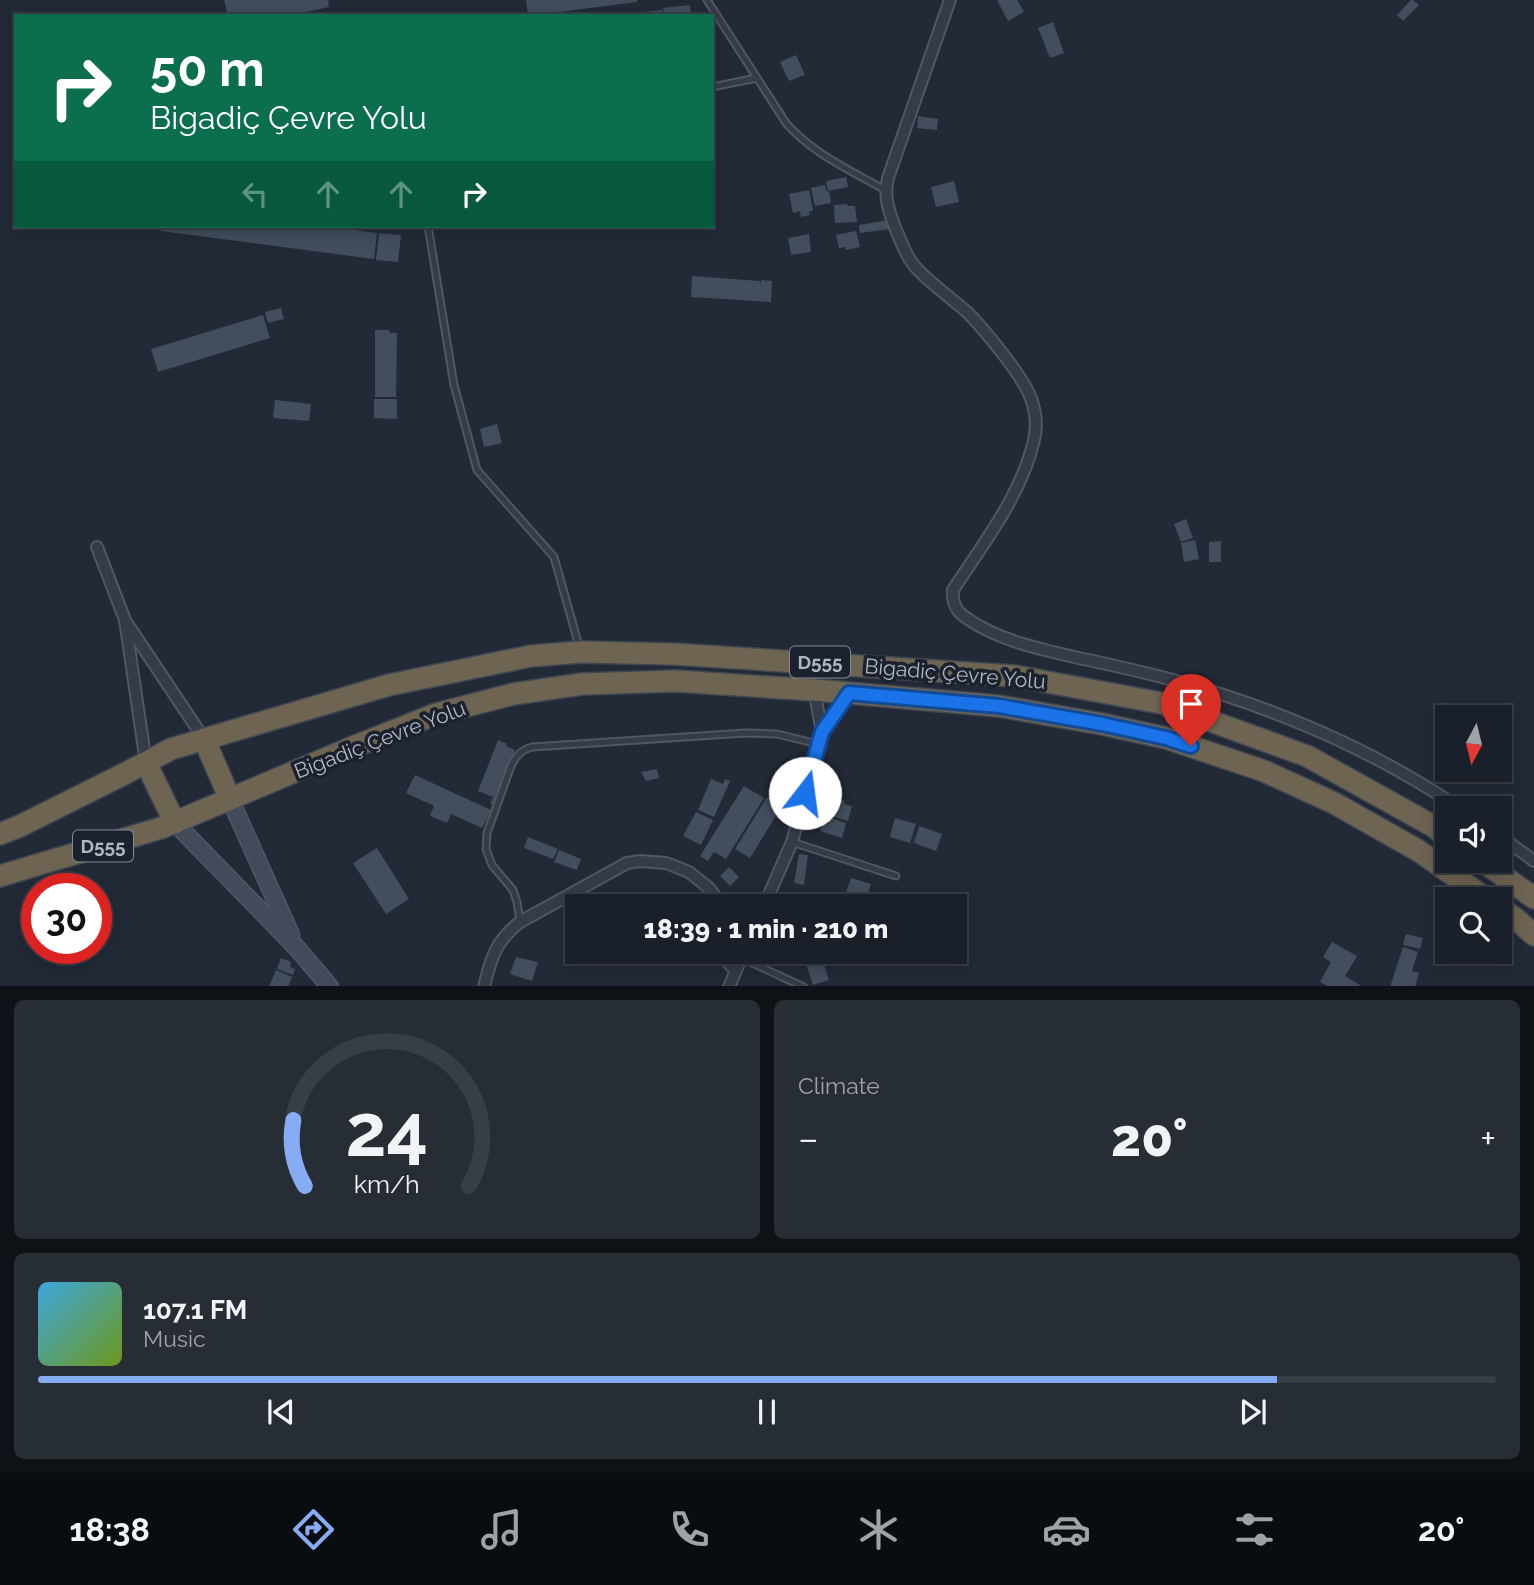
<!DOCTYPE html>
<html lang="en">
<head>
<meta charset="utf-8">
<style>
	:root { --surface:#1a2029; --page:#272d35; --text:#f1f3f6; --muted:#9fa3a8; --line:#383e46; --accent:#86acf3 }
	body { margin:0; font-family:Raleway,sans-serif; background:var(--page); color:var(--text); height:100vh; display:flex; flex-direction:column; font-size:26px; white-space:nowrap }
	* { box-sizing:border-box; margin:0 }
	p { font-size:23px; color:var(--muted) }
	.icon { flex:none; width:38px; height:38px; fill:none; stroke:currentColor; stroke-width:2; stroke-linecap:round; stroke-linejoin:round }
	.map { position:relative; height:986px; overflow:hidden }
	.drawer { display:flex; flex-direction:column; gap:14px; padding:14px; background:#0e1217; flex:1 }
	.drawer>* { flex:none }
	.banner { position:absolute; left:14px; top:14px; width:700px; height:214px; border-radius:0px; box-shadow:0 4px 18px #0003,0 0 0 2px var(--line); background:#0b6e4f; color:#fff; overflow:hidden }
	.needle { width:46px; rotate:187deg }
	.buttons { position:absolute; left:1435px; top:705px; display:grid; gap:14px }
	.buttons a { display:grid; place-items:center; width:77px; height:77px; border-radius:0px; background:var(--surface); box-shadow:0 4px 18px #0003,0 0 0 2px var(--line); font-size:35px }
	.speed { position:absolute; left:21px; top:873px; display:flex; gap:14px; font-size:35px; font-weight:700; text-align:center }
	.speed>* { display:grid; place-content:center; width:91px; height:91px; border-radius:50%; background:var(--surface); box-shadow:0 4px 18px #0003,0 0 0 2px var(--line); line-height:1 }
	.speed .limit { border:10px solid #d22; background:#fff; color:#111 }
	.pin { position:absolute; display:grid; place-items:center; width:60px; height:60px; color:#fff; margin:-72px -30px; border-radius:50% 50% 50% 0; rotate:-45deg; box-shadow:0 0 7px #0007 }
	.pin .icon { rotate:45deg }
	.me { position:absolute; width:77px; margin:-38px; rotate:15deg; stroke-linejoin:round; filter:drop-shadow(0 0 5px #0008) }
	.turn { display:flex; align-items:center; gap:24px; height:147px; padding:0 21px; font-size:32px }
	.turn .icon { width:91px; height:91px; stroke-width:2.5 }
	.turn b { display:block; font-size:49px; line-height:60px }
	.lanes { display:flex; align-items:center; height:66px; padding:0 21px; background:#0003; justify-content:center; gap:35px; direction:ltr }
	.lanes .off { opacity:.35 }
	.big { font-size:52px; font-weight:800; line-height:1.1 }
	.drawer .tile { flex:1; display:flex; flex-direction:column; justify-content:center; gap:10px; min-width:0; padding:0 24px; border-radius:10px; background:var(--page) }
	.drawer .dial { align-items:center; gap:0 }
	.dial svg { height:182px; overflow:visible; fill:none; stroke:var(--line); stroke-width:7; stroke-linecap:round; text-anchor:middle }
	.dial text { fill:var(--text); stroke:none }
	.song { display:flex; align-items:center; gap:21px }
	.cover { width:84px; height:84px; border-radius:10px; background:linear-gradient(135deg,hsl(200 70% 55%),hsl(80 70% 35%)) }
	.played { height:7px; border-radius:4px; background:linear-gradient(90deg,var(--accent) 85%,var(--line) 85%) }
	.keys { display:flex; justify-content:space-around; direction:ltr }
	.heat { display:flex; justify-content:space-between; align-items:center; font-size:38px; direction:ltr }
	.drawer .tiles { flex:1; display:grid; gap:14px; grid-template-columns:1fr 1fr }
	.tile:last-child { grid-column:span 2 }
	.trip { position:absolute; left:565px; top:894px; width:402px; height:70px; border-radius:0px; background:var(--surface); box-shadow:0 4px 18px #0003,0 0 0 2px var(--line); font-weight:800; line-height:70px; text-align:center }
	.menu { display:flex; height:112px; justify-content:space-around; align-items:center; background:#0a0d10; color:var(--muted) }
	.menu .icon { width:49px; height:49px }
	.menu .active { color:var(--accent) }
	.menu b { font-size:32px; color:var(--text) }
	.map>svg:first-child { display:block }
</style>
</head>
<body>
<div class="map">
<svg width="1534" height="987" viewBox="0 0 1534 987">
	<rect width="100%" height="100%" fill="#222a37"/>
	<g fill="#434d5c">
		<path d="M224,0H328L329,7L288,16H228Z"/>
		<path d="M526,0H637V2L528,16Z"/>
		<path d="M997,0H1017L1024,12L1008,21Z"/>
		<path d="M1411,0H1413L1419,5L1403,21L1397,15Z"/>
		<path d="M690,5L691,16H664L663,8Z"/>
		<path d="M662,10V16H627V14Z"/>
		<path d="M1053,22L1064,53L1050,58L1038,28Z"/>
		<path d="M796,55L805,75L789,81L780,62Z"/>
		<path d="M918,116L938,119L937,130L917,128Z"/>
		<path d="M846,177L848,187L828,191L826,181Z"/>
		<path d="M954,181L959,202L936,207L931,187Z"/>
		<path d="M825,185L827,192L829,191L831,203L815,206L811,188Z"/>
		<path d="M809,190L813,211H809L810,215L801,217L800,211L793,213L789,194Z"/>
		<path d="M847,204L848,206H855L857,222L835,223L834,205Z"/>
		<path d="M889,220L890,229L860,233L859,225Z"/>
		<path d="M162,226H324L377,233L374,259L161,231Z"/>
		<path d="M856,231L860,247L846,250L845,247L839,248L836,235Z"/>
		<path d="M379,233L401,235L398,262L376,260Z"/>
		<path d="M809,234L811,252L791,255L788,238Z"/>
		<path d="M692,276L760,281V287L761,280L772,281L771,302L691,297Z"/>
		<path d="M281,308L284,319L268,323L265,312Z"/>
		<path d="M263,315L270,338L158,372L151,349Z"/>
		<path d="M375,330H389L390,333H397L396,397H375Z"/>
		<path d="M374,399H397V419L374,418Z"/>
		<path d="M275,400L311,404L309,421L273,418Z"/>
		<path d="M497,424L502,443L484,447L480,429Z"/>
		<path d="M1186,519L1193,538L1181,542L1174,524Z"/>
		<path d="M1195,540L1199,559L1184,562L1181,543Z"/>
		<path d="M1221,541V562H1209V542Z"/>
		<path d="M498,740L507,744L506,746L515,750L493,805L490,804L493,797L478,791Z"/>
		<path d="M657,769L659,778L646,781L641,772Z"/>
		<path d="M415,775L491,810L482,828L451,814L447,823L430,816L434,806L406,793Z"/>
		<path d="M711,779L723,784L725,779L730,781L714,817L698,810Z"/>
		<path d="M744,786L764,798L726,859L714,852L708,861L700,856Z"/>
		<path d="M830,796L845,801L844,804L852,806L848,821L825,814Z"/>
		<path d="M767,797L782,806L750,858L735,849Z"/>
		<path d="M696,812L713,820L701,845L683,836Z"/>
		<path d="M825,816L846,823L842,838L820,831Z"/>
		<path d="M895,818L916,824L910,843L890,837Z"/>
		<path d="M919,826L942,834L936,851L914,843Z"/>
		<path d="M528,837L558,849L553,859L524,848Z"/>
		<path d="M377,848L409,899L386,914L353,863Z"/>
		<path d="M559,850L581,859L577,870L554,862Z"/>
		<path d="M799,854L808,855L804,885L794,883Z"/>
		<path d="M729,867L739,877L730,886L720,876Z"/>
		<path d="M851,878L871,884L866,899L846,893Z"/>
		<path d="M889,893L908,897L906,906H885Z"/>
		<path d="M1406,934L1423,938L1420,949L1403,945Z"/>
		<path d="M1332,942L1357,956L1345,976L1360,985L1359,987H1329L1320,982L1331,962L1323,957Z"/>
		<path d="M1403,947L1418,952L1412,971L1419,973L1415,987H1390Z"/>
		<path d="M802,952H820L829,980L813,985Z"/>
		<path d="M516,957L538,962L532,981L510,974Z"/>
		<path d="M281,958L291,962L290,967L295,969L293,975L277,969Z"/>
		<path d="M276,970L292,977L288,987H269Z"/>
	</g>
	<g fill="none" stroke-linecap="round" stroke-linejoin="round">
		<defs>
			<g id="lane">
				<path d="M707,0L786,123C813,154 850,170 885,190"/>
				<path d="M712,87L757,78"/>
				<path d="M428,226L454,385L477,470L554,557L579,646"/>
				<path d="M792,842L896,876"/>
				<path d="M520,921L517,902L513,890L492,865L486,849L487,833L511,766C516,756 521,750 532,747L745,733L777,734L818,744"/>
				<path d="M741,958L804,987"/>
			</g>
			<g id="street">
				<path d="M950,0L888,178C884,196 888,208 894,225C901,241 906,258 919,271C934,286 952,299 968,313C981,326 992,340 1003,354C1023,380 1042,405 1034,440C1022,494 983,544 953,590C952,602 955,610 965,617C997,640 1036,648 1074,657C1107,664 1140,671 1173,680C1273,707 1374,750 1459,808"/>
				<path d="M97,547L125,620L146,763"/>
				<path d="M126,622L204,739"/>
				<path d="M822,732L849,693"/>
				<path d="M1500,836L1534,861"/>
				<path d="M764,906L792,842L822,732L814,690"/>
				<path d="M725,952C726,961 728,965 736,969"/>
				<path d="M484,987C491,957 496,941 520,922L627,863L640,861L666,863L689,872L709,888L716,897L720,906"/>
				<path d="M729,987L744,952"/>
			</g>
			<g id="secondary">
				<path d="M230,799L291,935"/>
				<path d="M175,823L296,947L330,987"/>
			</g>
			<g id="highway">
				<path d="M204,739L230,799"/>
				<path d="M146,763L175,823"/>
				<path d="M0,834L20,826L126,773L171,749L389,685L531,656L580,652L674,654L1015,676L1161,703L1307,756L1433,826L1447,837"/>
				<path d="M1482,861L1534,898"/>
				<path d="M0,876L161,828L353,747L436,714L513,694L582,684L676,681L814,690L999,706L1102,724L1166,738L1264,771L1334,803L1419,851L1488,900"/>
				<path d="M1500,908L1516,919L1534,935"/>
			</g>
		</defs>
		<use href="#lane" stroke="#505763" stroke-width="9"/>
		<use href="#street" stroke="#505763" stroke-width="14"/>
		<use href="#secondary" stroke="#505763" stroke-width="19"/>
		<use href="#highway" stroke="#404753" stroke-width="24"/>
		<use href="#lane" stroke="#353c48" stroke-width="5"/>
		<use href="#street" stroke="#353c48" stroke-width="10"/>
		<use href="#secondary" stroke="#434b5b" stroke-width="16"/>
		<use href="#highway" stroke="#6e6452" stroke-width="21"/>
	</g>
	<g fill="none" stroke-linecap="round" stroke-linejoin="round">
		<defs>
			<path id="route" d="M805,793L822,732L849,693L999,706L1102,724L1166,738L1191,746"/>
		</defs>
		<use href="#route" stroke="#114b97" stroke-width="18"/>
		<use href="#route" stroke="#1a73e8" stroke-width="12"/>
	</g>
	<g text-anchor="middle" stroke-width="7" stroke-linejoin="round" paint-order="stroke">
		<g fill="#1b212d" stroke="#838a97" stroke-width="2">
			<rect x="790" y="646.5" width="60" height="31" rx="5"/>
			<rect x="73" y="830.5" width="60" height="31" rx="5"/>
		</g>
		<g font-size="19" font-weight="bold" fill="#b0b7c4">
			<text x="820" y="669">D555</text>
			<text x="103" y="853">D555</text>
		</g>
		<g font-size="21" fill="#b0b7c4" stroke="#1b212d">
			<text transform="translate(955 674) rotate(5)" y="7">Bigadiç Çevre Yolu</text>
			<text transform="translate(380 740) rotate(-21)" y="7">Bigadiç Çevre Yolu</text>
		</g>
	</g>
</svg>
<div class="buttons">
<a><svg class="needle" viewBox="-14 -14 28 28"><path d="M0-13l5 13h-10z" fill="#e53935"/><path d="M0 13l5-13h-10z" fill="#9fa3a8"/></svg></a>
<a><svg class="icon" aria-label="sound" viewBox="0 0 24 24"><path d="M4 9h4l5-4v14l-5-4H4zM17 9q2 3 0 6"/></svg></a>
<a><svg class="icon" aria-label="search" viewBox="0 0 24 24"><circle cx="10" cy="10" r="6"/><path d="M15 15l6 6"/></svg></a>
</div>
<div class="speed"><div class="limit">30</div></div>
<div class="pin" style="left:1191px;top:746px;background:#d93025"><svg class="icon" aria-label="arrive" viewBox="0 0 24 24"><path d="M6 21V4h12l-3 4 3 4H6"/></svg></div>
<svg class="me" style="left:805px;top:793px" viewBox="-20 -20 40 40"><circle r="19" fill="#fff"/><path d="M0-13L10 11 0 6-10 11z" fill="#1a73e8"/></svg>
<div class="trip">18:39 · 1 min · 210 m</div>
<div class="banner">
<div class="turn"><svg class="icon" aria-label="right" viewBox="0 0 24 24"><path d="M7 20v-9h11M14 6l5 5-5 5"/></svg><div><b>50 m</b>Bigadiç Çevre Yolu</div></div>
<div class="lanes"><svg class="icon off" aria-label="left" viewBox="0 0 24 24"><path d="M17 20v-9H6M10 6l-5 5 5 5"/></svg><svg class="icon off" aria-label="ahead" viewBox="0 0 24 24"><path d="M12 20V5M6 11l6-6 6 6"/></svg><svg class="icon off" aria-label="ahead" viewBox="0 0 24 24"><path d="M12 20V5M6 11l6-6 6 6"/></svg><svg class="icon" aria-label="right" viewBox="0 0 24 24"><path d="M7 20v-9h11M14 6l5 5-5 5"/></svg></div>
</div>
</div>
<section class="drawer">
<div class="tiles">
<div class="tile dial"><svg viewBox="0 0 100 80">
<path d="M14 69A42 42 0 1 1 86 69"/>
<path d="M14 69A42 42 0 0 1 9 40" stroke="#86acf3"/>
<text x="50" y="56" font-size="32" font-weight="700">24</text>
<text x="50" y="72" font-size="11">km/h</text>
</svg></div>
<div class="tile"><p>Climate</p>
<div class="heat"><a>−</a><b class="big">20°</b><a>+</a></div>
</div>
<div class="tile">
<div class="song"><i class="cover"></i><div><b>107.1 FM</b><p>Music</p></div></div>
<div class="played"></div>
<div class="keys"><svg class="icon" aria-label="previous" viewBox="0 0 24 24"><path d="M18 5L8 12l10 7zM5 5v14"/></svg><svg class="icon" aria-label="pause" viewBox="0 0 24 24"><path d="M8 5v14M16 5v14"/></svg><svg class="icon" aria-label="next" viewBox="0 0 24 24"><path d="M6 5l10 7-10 7zM19 5v14"/></svg></div>
</div>
</div>
</section>
<nav class="menu">
<b>18:38</b>
<svg class="icon active" aria-label="directions" viewBox="0 0 24 24"><path d="M12 3l9 9-9 9-9-9zM9 14v-3h6M13 9l2 2-2 2"/></svg>
<svg class="icon" aria-label="music" viewBox="0 0 24 24"><path d="M9 18V5l10-2v13"/><circle cx="6" cy="18" r="3"/><circle cx="16" cy="16" r="3"/></svg>
<svg class="icon" aria-label="phone" viewBox="0 0 24 24"><path d="M5 4h4l2 5-3 2q2 4 5 5l2-3 5 2v4C11 20 4 13 5 4z"/></svg>
<svg class="icon" aria-label="climate" viewBox="0 0 24 24"><path d="M12 3v18M4 7l16 10M4 17L20 7"/></svg>
<svg class="icon" aria-label="car" viewBox="0 0 24 24"><path d="M5 17H2v-5l4-1 3-4h7l3 4 3 1v5h-3M9 17h6M6 11h13"/><circle cx="7" cy="17" r="2"/><circle cx="17" cy="17" r="2"/></svg>
<svg class="icon" aria-label="filters" viewBox="0 0 24 24"><path d="M4 7h16M4 17h16"/><circle cx="9" cy="7" r="2"/><circle cx="15" cy="17" r="2"/></svg>
<b>20°</b>
</nav>
</body>
</html>
